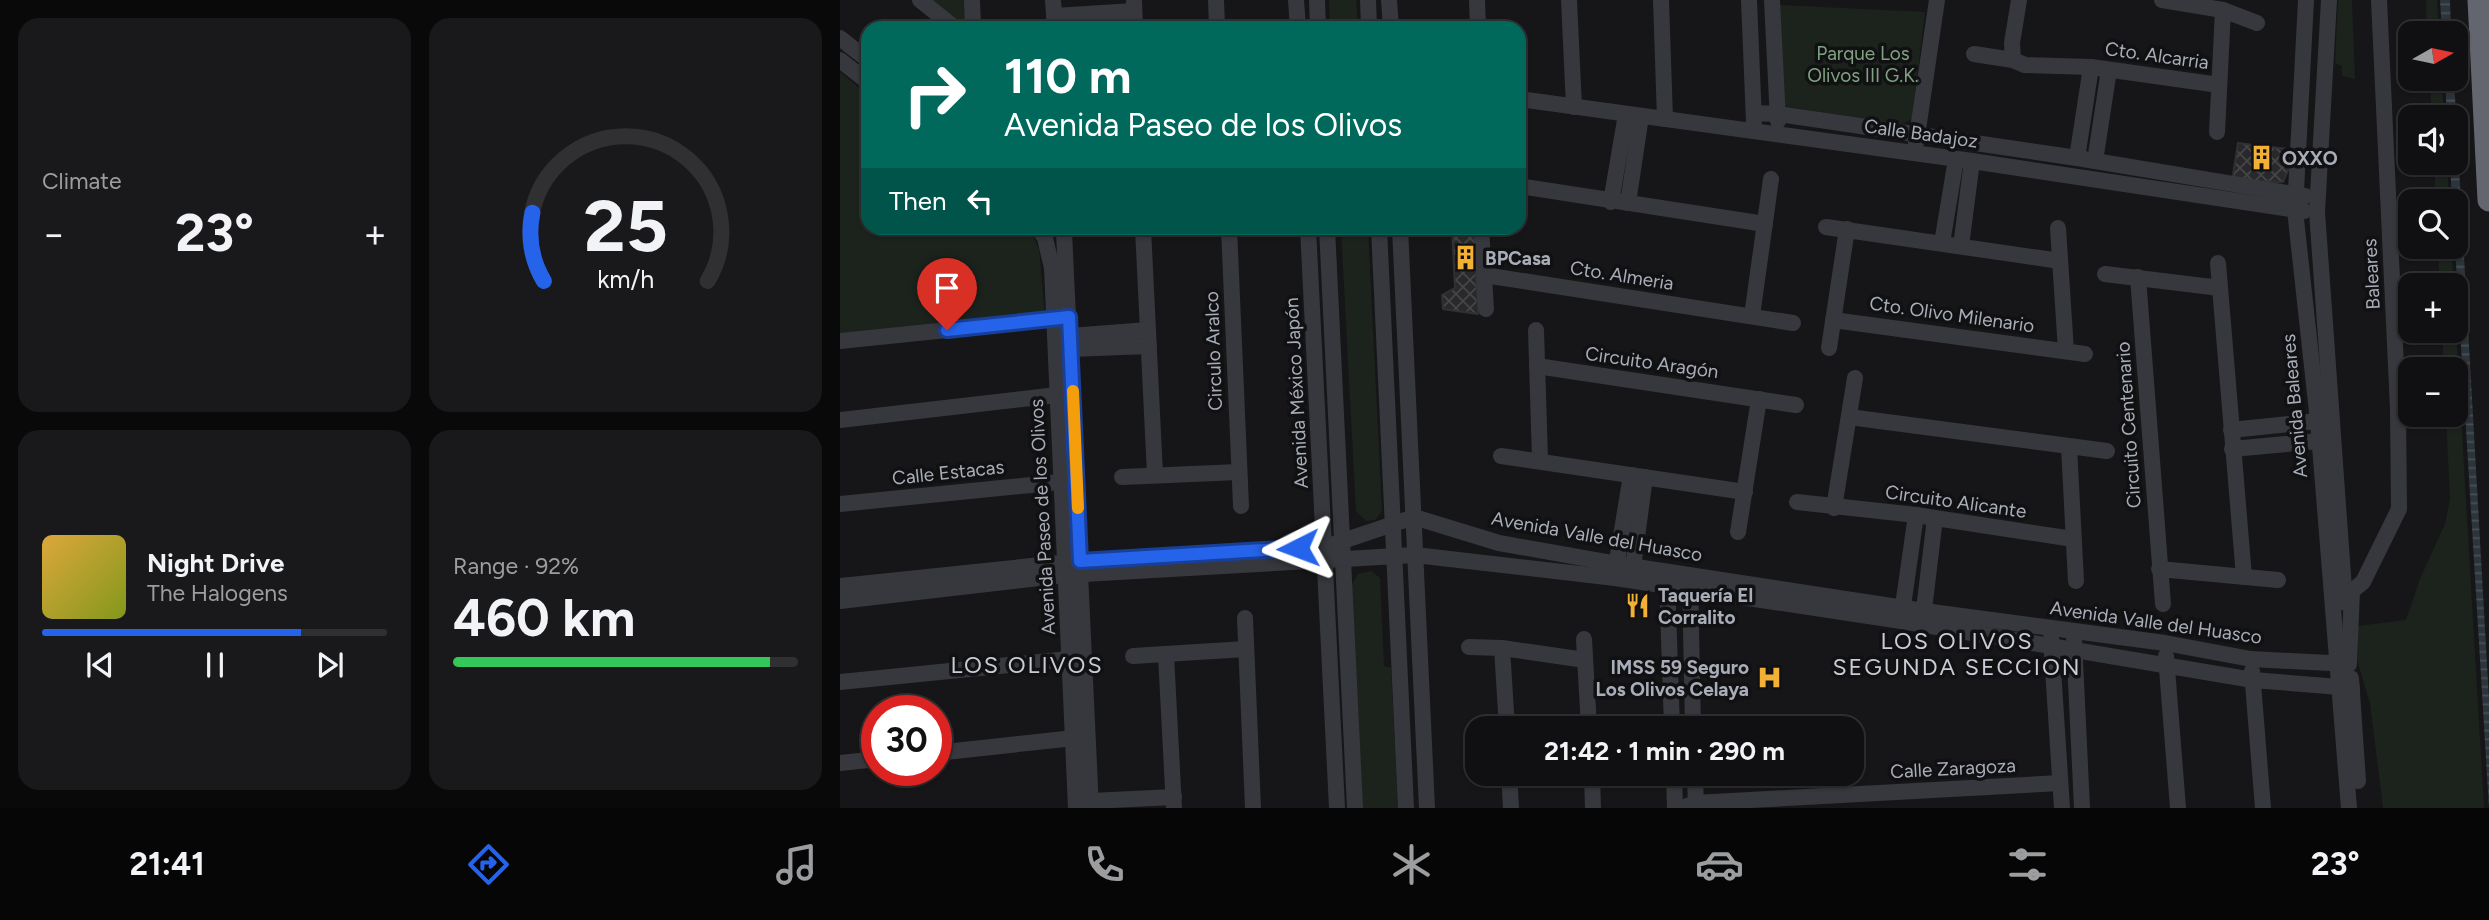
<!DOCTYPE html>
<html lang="en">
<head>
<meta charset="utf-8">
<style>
	:root { --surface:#101012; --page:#19191b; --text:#f1f3f6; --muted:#9c9d9f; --line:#303032; --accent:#2563eb }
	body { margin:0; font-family:Figtree,sans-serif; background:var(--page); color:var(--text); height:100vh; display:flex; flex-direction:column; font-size:26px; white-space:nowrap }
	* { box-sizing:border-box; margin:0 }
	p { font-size:23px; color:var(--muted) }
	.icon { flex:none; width:38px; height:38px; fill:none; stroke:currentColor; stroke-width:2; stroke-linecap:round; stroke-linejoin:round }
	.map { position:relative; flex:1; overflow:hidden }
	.drawer { display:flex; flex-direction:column; gap:18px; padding:18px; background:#09090a; width:840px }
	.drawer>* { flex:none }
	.top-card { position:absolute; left:21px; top:21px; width:665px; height:214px; border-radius:21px; box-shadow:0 2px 5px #0004,0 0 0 2px var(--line); background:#00695c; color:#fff; overflow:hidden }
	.needle { width:46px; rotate:81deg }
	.tools { position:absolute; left:1558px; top:21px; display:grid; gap:14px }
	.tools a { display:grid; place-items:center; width:70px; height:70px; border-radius:14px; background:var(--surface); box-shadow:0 2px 5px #0004,0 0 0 2px var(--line); font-size:35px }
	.speed { position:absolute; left:21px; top:695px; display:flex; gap:14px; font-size:35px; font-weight:700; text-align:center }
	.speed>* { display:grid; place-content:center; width:91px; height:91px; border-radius:50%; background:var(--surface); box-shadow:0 2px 5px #0004,0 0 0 2px var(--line); line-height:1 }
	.speed .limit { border:10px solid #d22; background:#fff; color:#111 }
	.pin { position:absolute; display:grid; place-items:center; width:60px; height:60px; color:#fff; margin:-72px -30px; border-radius:50% 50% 50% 0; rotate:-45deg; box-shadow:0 0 7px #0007 }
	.pin .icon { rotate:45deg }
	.me { position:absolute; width:77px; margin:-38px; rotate:267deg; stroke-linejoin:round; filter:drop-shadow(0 0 5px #0008) }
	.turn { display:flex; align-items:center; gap:24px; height:147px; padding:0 28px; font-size:32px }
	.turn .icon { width:91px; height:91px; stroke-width:2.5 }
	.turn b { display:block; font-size:49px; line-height:60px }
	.then { display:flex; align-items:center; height:66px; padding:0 28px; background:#0003; gap:14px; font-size:26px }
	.big { font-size:52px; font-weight:700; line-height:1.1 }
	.drawer .widget { flex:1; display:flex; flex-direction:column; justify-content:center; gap:10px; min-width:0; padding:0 24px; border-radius:21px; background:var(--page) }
	.drawer .dial { align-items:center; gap:0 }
	.dial svg { height:182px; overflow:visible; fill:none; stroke:var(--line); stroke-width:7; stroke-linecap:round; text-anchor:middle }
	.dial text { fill:var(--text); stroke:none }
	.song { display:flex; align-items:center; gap:21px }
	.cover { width:84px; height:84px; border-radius:10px; background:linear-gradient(135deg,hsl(40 70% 55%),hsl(70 70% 35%)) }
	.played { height:7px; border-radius:4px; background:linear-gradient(90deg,var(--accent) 75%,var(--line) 75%) }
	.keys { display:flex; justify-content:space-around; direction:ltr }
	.heat { display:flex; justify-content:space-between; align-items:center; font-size:38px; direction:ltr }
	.charge { height:10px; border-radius:5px; background:linear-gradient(90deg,#34c759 92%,var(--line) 0) }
	.drawer .tiles { flex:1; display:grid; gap:18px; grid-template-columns:repeat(2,1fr) }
	.trip { position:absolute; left:625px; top:716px; width:399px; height:70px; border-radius:21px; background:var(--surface); box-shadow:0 2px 5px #0004,0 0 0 2px var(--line); font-weight:700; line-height:70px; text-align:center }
	.tab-bar { display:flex; height:112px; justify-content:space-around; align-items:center; background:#060607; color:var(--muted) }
	.tab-bar .icon { width:49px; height:49px }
	.tab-bar .active { color:var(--accent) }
	.tab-bar b { font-size:32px; color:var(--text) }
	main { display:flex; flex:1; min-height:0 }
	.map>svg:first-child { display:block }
</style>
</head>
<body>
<main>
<section class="drawer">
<div class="tiles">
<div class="widget"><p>Climate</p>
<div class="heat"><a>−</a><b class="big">23°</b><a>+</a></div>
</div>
<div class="widget dial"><svg viewBox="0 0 100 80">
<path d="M14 69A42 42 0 1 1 86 69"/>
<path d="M14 69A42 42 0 0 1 9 39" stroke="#2563eb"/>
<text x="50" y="56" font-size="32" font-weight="700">25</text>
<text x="50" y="72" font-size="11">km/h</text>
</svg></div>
<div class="widget">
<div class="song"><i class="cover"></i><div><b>Night Drive</b><p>The Halogens</p></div></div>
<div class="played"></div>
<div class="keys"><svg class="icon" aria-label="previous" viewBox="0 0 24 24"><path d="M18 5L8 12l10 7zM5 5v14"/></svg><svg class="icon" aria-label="pause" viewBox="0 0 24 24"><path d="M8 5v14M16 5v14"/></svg><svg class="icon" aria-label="next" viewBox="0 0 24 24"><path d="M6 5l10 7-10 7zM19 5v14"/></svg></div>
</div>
<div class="widget"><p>Range · 92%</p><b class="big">460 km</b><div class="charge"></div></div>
</div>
</section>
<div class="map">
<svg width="1649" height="808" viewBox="0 0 1649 808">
	<defs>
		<pattern id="water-rules" width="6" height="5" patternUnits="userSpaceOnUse" patternTransform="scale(1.75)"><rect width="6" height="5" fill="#2c353c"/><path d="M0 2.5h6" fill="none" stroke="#485056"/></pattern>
		<pattern id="building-cross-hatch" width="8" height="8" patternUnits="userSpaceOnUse" patternTransform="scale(1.75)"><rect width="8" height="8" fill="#29292c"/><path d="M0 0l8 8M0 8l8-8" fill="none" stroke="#454548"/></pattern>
	</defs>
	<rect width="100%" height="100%" fill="#161618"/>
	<g fill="#1c231d">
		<path d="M87,0H127L129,28H121Z"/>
		<path d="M489,0H516L518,28H490Z"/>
		<path d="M1498,0H1512L1515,79L1502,76V66L1495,63Z"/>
		<path d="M1586,0H1597L1599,33H1587Z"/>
		<path d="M940,5L1085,12L1072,119L1060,125L944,106Z"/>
		<path d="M0,72L28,95V228H189L199,249L205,316L0,337Z"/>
		<path d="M1590,79H1602L1604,117H1592Z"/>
		<path d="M1594,163H1607L1609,201H1596Z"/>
		<path d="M501,228H528L542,511L535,520L526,521L516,511Z"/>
		<path d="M1598,247H1611L1614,285H1600Z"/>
		<path d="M1615,314L1644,808H1543L1530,703L1518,663V626L1566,620L1580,579L1605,524L1610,499L1606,415H1615V369H1604L1602,331H1615Z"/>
		<path d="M531,571L540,578L544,666L551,668L558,808H522L511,586L518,574Z"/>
	</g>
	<g fill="url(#water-rules)">
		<path d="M1600,0H1610L1611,33H1602Z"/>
		<path d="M1605,79H1614L1649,700V808L1615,247V201H1612L1610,163H1615V117H1607Z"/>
	</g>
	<g fill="url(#building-cross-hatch)" stroke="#303034" stroke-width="2">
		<path d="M1398,143L1448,149L1449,168L1443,182L1392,181Z"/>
		<path d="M612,228H634L638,314L603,309L602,295L615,288Z"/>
	</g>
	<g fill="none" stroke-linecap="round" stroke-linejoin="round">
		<g stroke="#37383d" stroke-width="16">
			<path d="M80,0L115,28"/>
			<path d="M132,0L133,28"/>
			<path d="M213,0L215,28"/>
			<path d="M294,0L295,28"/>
			<path d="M376,0L377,28"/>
			<path d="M456,0L458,28"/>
			<path d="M477,0L478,28"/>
			<path d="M528,0L529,28"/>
			<path d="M549,0L551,28"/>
			<path d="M637,0L638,28"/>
			<path d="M729,0L734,107"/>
			<path d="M821,0L825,119"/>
			<path d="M909,0L914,122"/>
			<path d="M932,0L938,121"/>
			<path d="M1322,0L1383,10L1417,23"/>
			<path d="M1466,0L1455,210L1478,421L1509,808"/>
			<path d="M1489,0L1477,212L1505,603"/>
			<path d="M214,16L294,11"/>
			<path d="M0,38L28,60"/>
			<path d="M1134,54L1173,60L1185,65L1251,67L1379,85"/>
			<path d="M0,60L28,82"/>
			<path d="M1173,60L1172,43L1179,0"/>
			<path d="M679,99L1132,161L1464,211"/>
			<path d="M914,113L938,114L1237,158L1465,196"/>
			<path d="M1377,132L1383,10"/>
			<path d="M1076,143L1097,0"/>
			<path d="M1237,158L1251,67"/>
			<path d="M1255,161L1269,70"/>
			<path d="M679,186L925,224"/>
			<path d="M771,202L786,114"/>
			<path d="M788,203L801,116"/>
			<path d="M986,227L1220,261"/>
			<path d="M198,228L205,238L212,268L236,808"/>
			<path d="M221,228L224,232L251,808"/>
			<path d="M303,228L315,475"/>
			<path d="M389,228L401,506"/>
			<path d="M468,228L497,808"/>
			<path d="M487,228L515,808"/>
			<path d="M539,228L566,808"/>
			<path d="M560,228L587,808"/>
			<path d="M641,228L646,309"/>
			<path d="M1218,228L1226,351"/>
			<path d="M1102,243L1116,159"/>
			<path d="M1121,246L1132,161"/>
			<path d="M1378,263L1404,577"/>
			<path d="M1265,274L1380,288"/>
			<path d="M644,275L953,323"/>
			<path d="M1298,277L1323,604"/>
			<path d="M912,316L931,179"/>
			<path d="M993,320L1245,354"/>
			<path d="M696,330L700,460"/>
			<path d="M230,336L308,330"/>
			<path d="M0,341L224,318"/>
			<path d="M989,348L1007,229"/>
			<path d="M231,349L309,346"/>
			<path d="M697,366L956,405"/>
			<path d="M1009,417L1267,451"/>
			<path d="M0,420L217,395"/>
			<path d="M1391,430L1478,421"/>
			<path d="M1229,447L1236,581"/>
			<path d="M1392,449L1479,441"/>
			<path d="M661,456L905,492"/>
			<path d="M282,477L399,472"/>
			<path d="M957,502L1076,515L1233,539"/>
			<path d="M0,504L221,482"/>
			<path d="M994,508L1015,378"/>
			<path d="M898,532L919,399"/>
			<path d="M1319,569L1438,580"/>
			<path d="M775,573L791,475"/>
			<path d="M792,575L805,477"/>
			<path d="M827,578L832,728"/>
			<path d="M850,580L853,728"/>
			<path d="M0,586L240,561L485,547L574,517L659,543L777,564L1084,611L1325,643L1411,659L1509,664L1512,591L1523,582L1559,509L1558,409L1539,0"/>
			<path d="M0,601L226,575L575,555L775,578L1061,621L1413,680L1512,688"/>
			<path d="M1062,613L1076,515"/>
			<path d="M405,618L413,808"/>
			<path d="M1083,618L1095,518"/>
			<path d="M1211,638L1222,808"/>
			<path d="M744,639L749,728"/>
			<path d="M1234,639L1242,808"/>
			<path d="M629,647L662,648L745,660"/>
			<path d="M662,648L667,728"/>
			<path d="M326,655L334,808"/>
			<path d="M293,656L406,649"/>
			<path d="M1326,656L1338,808"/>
			<path d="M1412,671L1423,808"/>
			<path d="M1511,678L1518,781"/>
			<path d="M0,682L229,659"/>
			<path d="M96,753L234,738"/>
			<path d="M0,763L37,759"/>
			<path d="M669,774L671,808"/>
			<path d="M752,774L753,808"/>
			<path d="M834,774L835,808"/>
			<path d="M855,774L856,808"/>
			<path d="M251,801L334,797"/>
			<path d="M841,808L856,803L1220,783"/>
		</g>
		<path stroke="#63666e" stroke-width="23" d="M1639,0L1649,200"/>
	</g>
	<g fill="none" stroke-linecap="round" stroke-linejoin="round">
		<defs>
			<path id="route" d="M107,330L229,317L240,561L458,548"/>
		</defs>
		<use href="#route" stroke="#184099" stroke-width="18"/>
		<use href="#route" stroke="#2563eb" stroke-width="12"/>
		<path stroke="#f59e0b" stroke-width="12" d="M233,391L238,508"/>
	</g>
	<defs>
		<symbol id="building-bare" viewBox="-9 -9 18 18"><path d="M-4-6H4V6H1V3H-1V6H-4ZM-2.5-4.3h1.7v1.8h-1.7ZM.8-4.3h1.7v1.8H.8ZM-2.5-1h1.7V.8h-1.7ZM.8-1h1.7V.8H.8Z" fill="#f2b134" stroke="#111113" stroke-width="2.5" paint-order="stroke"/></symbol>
		<symbol id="restaurant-bare" viewBox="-9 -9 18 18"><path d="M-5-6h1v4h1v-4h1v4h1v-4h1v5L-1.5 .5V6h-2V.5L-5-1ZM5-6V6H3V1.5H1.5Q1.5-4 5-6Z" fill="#f2b134" stroke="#111113" stroke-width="2.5" paint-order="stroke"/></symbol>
		<symbol id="hospital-bare" viewBox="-9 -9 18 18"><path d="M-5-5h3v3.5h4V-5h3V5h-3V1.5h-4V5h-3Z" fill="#f2b134" stroke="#111113" stroke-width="2.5" paint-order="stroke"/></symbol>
	</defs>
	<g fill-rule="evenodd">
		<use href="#building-bare" x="1404" y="140" width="35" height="35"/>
		<use href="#building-bare" x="608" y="240" width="35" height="35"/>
		<use href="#restaurant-bare" x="780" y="588" width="35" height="35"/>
		<use href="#hospital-bare" x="912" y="660" width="35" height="35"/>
	</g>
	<g text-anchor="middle" stroke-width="7" stroke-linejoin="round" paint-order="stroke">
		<g font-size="19" fill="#7fa381" stroke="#111113">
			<text x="1023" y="60">Parque Los<tspan x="1023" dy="22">Olivos III G.K.</tspan></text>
		</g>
		<g font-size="19" fill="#a8adb8" stroke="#111113">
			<text transform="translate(1317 55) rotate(8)" y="7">Cto. Alcarria</text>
			<text transform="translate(1081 133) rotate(8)" y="7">Calle Badajoz</text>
			<text transform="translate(1531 274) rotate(-93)" y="7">Baleares</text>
			<text transform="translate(782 275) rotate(9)" y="7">Cto. Almeria</text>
			<text transform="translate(1112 314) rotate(8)" y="7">Cto. Olivo Milenario</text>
			<text transform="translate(373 351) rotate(-92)" y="7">Circulo Aralco</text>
			<text transform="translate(812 362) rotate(8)" y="7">Circuito Aragón</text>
			<text transform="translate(456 393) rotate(-93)" y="7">Avenida México Japón</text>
			<text transform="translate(1454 406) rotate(-95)" y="7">Avenida Baleares</text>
			<text transform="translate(1288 425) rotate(-94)" y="7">Circuito Centenario</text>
			<text transform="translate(108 472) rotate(-6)" y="7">Calle Estacas</text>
			<text transform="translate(1116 501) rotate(8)" y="7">Circuito Alicante</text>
			<text transform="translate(202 517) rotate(-93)" y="7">Avenida Paseo de los Olivos</text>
			<text transform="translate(757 536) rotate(10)" y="7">Avenida Valle del Huasco</text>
			<text transform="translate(1316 622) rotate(8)" y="7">Avenida Valle del Huasco</text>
			<text transform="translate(1113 768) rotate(-3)" y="7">Calle Zaragoza</text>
		</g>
		<g font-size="19" font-weight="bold" fill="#a8adb8" stroke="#111113" text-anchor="start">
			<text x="1442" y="165">OXXO</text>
			<text x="645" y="265">BPCasa</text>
			<text x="818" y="602">Taquería El<tspan x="818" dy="22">Corralito</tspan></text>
			<text x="909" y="674" text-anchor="end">IMSS 59 Seguro<tspan x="909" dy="22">Los Olivos Celaya</tspan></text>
		</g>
		<g font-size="23" letter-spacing="2" fill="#c9ccd4" stroke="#111113">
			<text x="1117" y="649">LOS OLIVOS<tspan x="1117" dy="26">SEGUNDA SECCION</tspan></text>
			<text x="187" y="673">LOS OLIVOS</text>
		</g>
	</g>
</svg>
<div class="tools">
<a><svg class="needle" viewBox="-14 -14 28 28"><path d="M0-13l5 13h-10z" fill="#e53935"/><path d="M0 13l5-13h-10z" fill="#9c9d9f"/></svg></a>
<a><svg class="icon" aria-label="sound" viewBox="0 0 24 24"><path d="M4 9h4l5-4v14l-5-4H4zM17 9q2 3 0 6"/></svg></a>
<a><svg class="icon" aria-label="search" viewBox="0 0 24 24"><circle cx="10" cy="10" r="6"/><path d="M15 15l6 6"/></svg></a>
<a>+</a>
<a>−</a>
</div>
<div class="speed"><div class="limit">30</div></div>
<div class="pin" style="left:107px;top:330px;background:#d93025"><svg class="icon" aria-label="arrive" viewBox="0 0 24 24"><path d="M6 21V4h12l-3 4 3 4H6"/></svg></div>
<svg class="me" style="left:458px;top:548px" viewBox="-20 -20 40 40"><path d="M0-17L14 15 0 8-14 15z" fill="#2563eb" stroke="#fff" stroke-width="4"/></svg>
<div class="trip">21:42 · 1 min · 290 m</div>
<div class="top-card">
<div class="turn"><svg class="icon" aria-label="right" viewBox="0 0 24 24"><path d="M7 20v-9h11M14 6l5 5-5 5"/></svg><div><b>110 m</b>Avenida Paseo de los Olivos</div></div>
<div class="then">Then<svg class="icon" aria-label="left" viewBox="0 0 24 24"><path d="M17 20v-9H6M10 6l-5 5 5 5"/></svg></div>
</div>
</div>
</main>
<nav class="tab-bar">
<b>21:41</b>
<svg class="icon active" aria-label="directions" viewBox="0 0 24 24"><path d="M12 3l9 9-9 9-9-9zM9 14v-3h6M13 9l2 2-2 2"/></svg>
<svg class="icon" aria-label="music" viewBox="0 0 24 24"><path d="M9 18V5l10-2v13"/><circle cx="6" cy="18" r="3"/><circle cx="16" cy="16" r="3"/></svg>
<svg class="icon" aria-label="phone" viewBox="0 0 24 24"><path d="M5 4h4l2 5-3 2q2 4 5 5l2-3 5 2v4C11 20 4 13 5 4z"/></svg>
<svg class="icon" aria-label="climate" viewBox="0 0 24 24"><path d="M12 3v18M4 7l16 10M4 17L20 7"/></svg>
<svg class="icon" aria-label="car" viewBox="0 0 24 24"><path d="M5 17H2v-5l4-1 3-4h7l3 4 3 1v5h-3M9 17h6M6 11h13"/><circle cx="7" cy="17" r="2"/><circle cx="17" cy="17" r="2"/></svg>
<svg class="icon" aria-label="filters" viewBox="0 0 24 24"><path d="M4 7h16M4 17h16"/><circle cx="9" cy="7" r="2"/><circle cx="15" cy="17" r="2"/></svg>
<b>23°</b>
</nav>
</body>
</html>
